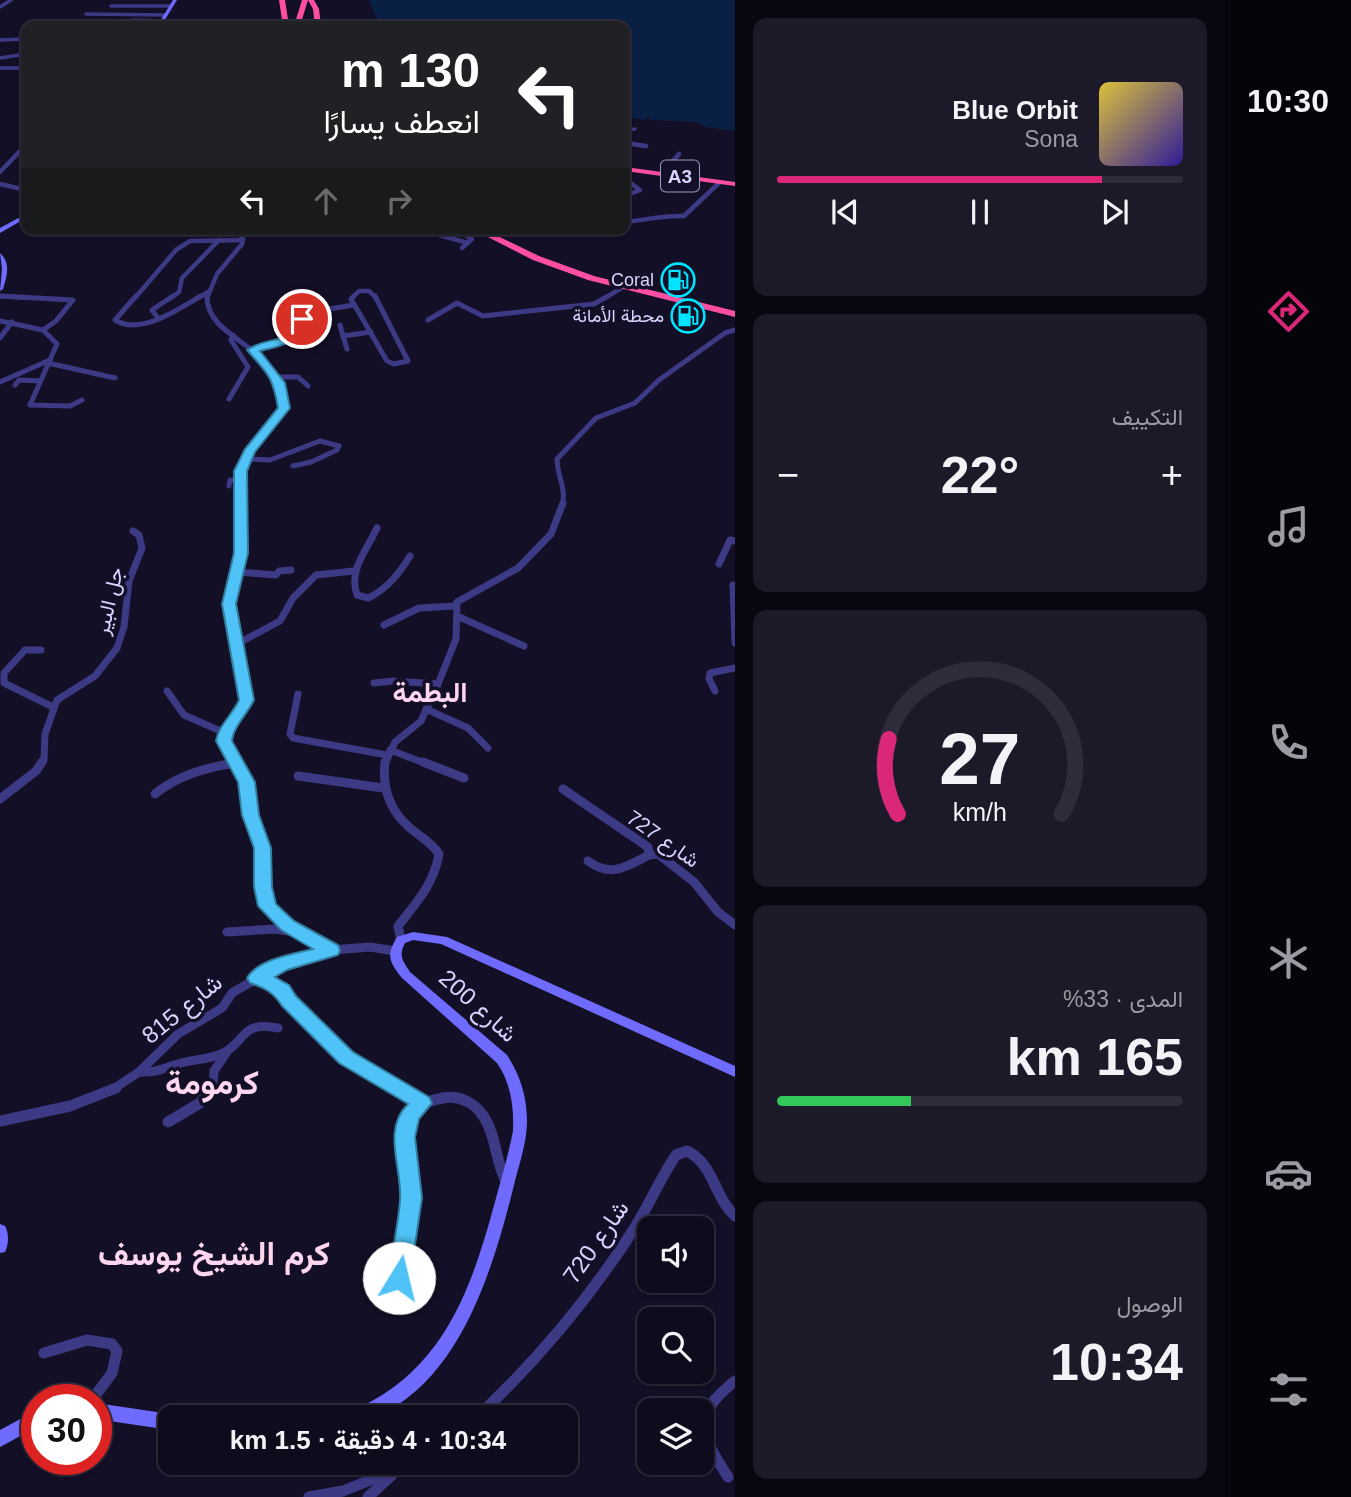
<!DOCTYPE html>
<html lang="ar">
<head>
<meta charset="utf-8">
<style>
	:root { --surface:#0e0b1c; --page:#1c1929; --text:#f1f3f6; --muted:#9b9ba3; --line:#2e2b3b; --accent:#db2777 }
	body { margin:0; font-family:Helvetica,Vazirmatn,sans-serif; background:var(--page); color:var(--text); direction:rtl; height:100vh; display:flex; flex-direction:column; font-size:26px; white-space:nowrap }
	* { box-sizing:border-box; margin:0 }
	p { font-size:23px; color:var(--muted) }
	.icon { flex:none; width:38px; height:38px; fill:none; stroke:currentColor; stroke-width:2; stroke-linecap:round; stroke-linejoin:round }
	.map { position:relative; flex:1; overflow:hidden; direction:ltr }
	.drawer { display:flex; flex-direction:column; gap:18px; padding:18px; background:#08060f; width:490px }
	.drawer>* { flex:none }
	.guide { position:absolute; left:21px; top:21px; width:609px; height:214px; border-radius:14px; box-shadow:0 2px 5px #0004,0 0 0 2px var(--line); direction:rtl; background:#202124; color:#fff; overflow:hidden }
	.buttons { position:absolute; left:637px; top:1216px; display:grid; gap:14px }
	.buttons a { display:grid; place-items:center; width:77px; height:77px; border-radius:14px; background:var(--surface); box-shadow:0 2px 5px #0004,0 0 0 2px var(--line); font-size:35px }
	.speed { position:absolute; left:21px; top:1384px; display:flex; gap:14px; font-size:35px; font-weight:700; text-align:center }
	.speed>* { display:grid; place-content:center; width:91px; height:91px; border-radius:50%; background:var(--surface); box-shadow:0 2px 5px #0004,0 0 0 2px var(--line); line-height:1 }
	.speed .limit { border:10px solid #d22; background:#fff; color:#111 }
	.pin { position:absolute; display:grid; place-items:center; width:60px; height:60px; color:#fff; margin:-30px; border:4px solid #fff; border-radius:50%; box-shadow:0 2px 7px #0007 }
	.me { position:absolute; width:77px; margin:-38px; rotate:9deg; stroke-linejoin:round; filter:drop-shadow(0 0 5px #0008) }
	.turn { display:flex; align-items:center; gap:24px; height:147px; padding:0 35px; font-size:32px }
	.turn .icon { width:91px; height:91px; stroke-width:2.5 }
	.turn b { display:block; font-size:49px; line-height:60px }
	.lanes { display:flex; align-items:center; height:66px; padding:0 35px; background:#0003; justify-content:center; gap:35px; direction:ltr }
	.lanes .off { opacity:.35 }
	.big { font-size:52px; font-weight:600; line-height:1.1 }
	.drawer .card { flex:1; display:flex; flex-direction:column; justify-content:center; gap:10px; min-width:0; padding:0 24px; border-radius:14px; background:var(--page) }
	.drawer .dial { align-items:center; gap:0 }
	.dial svg { height:182px; overflow:visible; fill:none; stroke:var(--line); stroke-width:7; stroke-linecap:round; text-anchor:middle }
	.dial text { fill:var(--text); stroke:none }
	.song { display:flex; align-items:center; gap:21px }
	.cover { width:84px; height:84px; border-radius:10px; background:linear-gradient(135deg,hsl(50 70% 55%),hsl(250 70% 35%)) }
	.played { height:7px; border-radius:4px; background:linear-gradient(90deg,var(--accent) 80%,var(--line) 80%) }
	.keys { display:flex; justify-content:space-around; direction:ltr }
	.heat { display:flex; justify-content:space-between; align-items:center; font-size:38px; direction:ltr }
	.charge { height:10px; border-radius:5px; background:linear-gradient(90deg,#34c759 33%,var(--line) 0) }
	.trip { position:absolute; left:158px; top:1405px; width:420px; height:70px; border-radius:14px; background:var(--surface); box-shadow:0 2px 5px #0004,0 0 0 2px var(--line); font-weight:600; line-height:70px; text-align:center; direction:rtl }
	main { display:flex; flex:1; min-height:0 }
	.tab-bar { display:flex; flex-direction:column; width:126px; justify-content:space-around; align-items:center; background:#06040b; color:var(--muted) }
	.tab-bar .icon { width:49px; height:49px }
	.tab-bar .on { color:var(--accent) }
	.tab-bar b { font-size:32px; color:var(--text) }
	.map>svg:first-child { display:block }
</style>
</head>
<body>
<main>
<nav class="tab-bar">
<b>10:30</b>
<svg class="icon on" aria-label="directions" viewBox="0 0 24 24"><path d="M12 3l9 9-9 9-9-9zM9 14v-3h6M13 9l2 2-2 2"/></svg>
<svg class="icon" aria-label="music" viewBox="0 0 24 24"><path d="M9 18V5l10-2v13"/><circle cx="6" cy="18" r="3"/><circle cx="16" cy="16" r="3"/></svg>
<svg class="icon" aria-label="phone" viewBox="0 0 24 24"><path d="M5 4h4l2 5-3 2q2 4 5 5l2-3 5 2v4C11 20 4 13 5 4z"/></svg>
<svg class="icon" aria-label="climate" viewBox="0 0 24 24"><path d="M12 3v18M4 7l16 10M4 17L20 7"/></svg>
<svg class="icon" aria-label="car" viewBox="0 0 24 24"><path d="M5 17H2v-5l4-1 3-4h7l3 4 3 1v5h-3M9 17h6M6 11h13"/><circle cx="7" cy="17" r="2"/><circle cx="17" cy="17" r="2"/></svg>
<svg class="icon" aria-label="filters" viewBox="0 0 24 24"><path d="M4 7h16M4 17h16"/><circle cx="9" cy="7" r="2"/><circle cx="15" cy="17" r="2"/></svg>
</nav>
<section class="drawer">
<div class="card">
<div class="song"><i class="cover"></i><div><b>Blue Orbit</b><p>Sona</p></div></div>
<div class="played"></div>
<div class="keys"><svg class="icon" aria-label="previous" viewBox="0 0 24 24"><path d="M18 5L8 12l10 7zM5 5v14"/></svg><svg class="icon" aria-label="pause" viewBox="0 0 24 24"><path d="M8 5v14M16 5v14"/></svg><svg class="icon" aria-label="next" viewBox="0 0 24 24"><path d="M6 5l10 7-10 7zM19 5v14"/></svg></div>
</div>
<div class="card"><p>التكييف</p>
<div class="heat"><a>−</a><b class="big">22°</b><a>+</a></div>
</div>
<div class="card dial"><svg viewBox="0 0 100 80">
<path d="M14 69A42 42 0 1 1 86 69"/>
<path d="M14 69A42 42 0 0 1 10 36" stroke="#db2777"/>
<text x="50" y="56" font-size="32" font-weight="700">27</text>
<text x="50" y="72" font-size="11">km/h</text>
</svg></div>
<div class="card"><p>المدى · 33%</p><b class="big">165 km</b><div class="charge"></div></div>
<div class="card"><p>الوصول</p><b class="big">10:34</b></div>
</section>
<div class="map">
<svg width="735" height="1497" viewBox="0 0 735 1497">
	<rect width="100%" height="100%" fill="#130f26"/>
	<path fill="#0a1f44" d="M369,0H735V131L705,127L696,122L649,120L650,117L643,120L625,117V26H380Z"/>
	<g fill="none" stroke-linecap="round" stroke-linejoin="round">
		<g stroke="#3d3a85" stroke-width="3.5">
			<path d="M111,6H171"/>
			<path d="M0,7L11,0"/>
			<path d="M86,14L166,15"/>
			<path d="M133,20L163,21"/>
			<path d="M0,40L26,39"/>
			<path d="M0,58L26,54"/>
			<path d="M0,68H26"/>
			<path d="M625,131L635,129"/>
		</g>
		<g stroke="#3d3a85" stroke-width="4.5">
			<path d="M625,143L646,146"/>
			<path d="M0,172L20,151L26,150"/>
			<path d="M662,174L679,154"/>
			<path d="M625,179L640,190L625,196"/>
			<path d="M0,184L26,190"/>
			<path d="M625,222C646,220 664,215 684,216L720,182"/>
			<path d="M447,229L439,235L468,243"/>
			<path d="M455,229L472,239L462,248"/>
			<path d="M0,296L28,298"/>
			<path d="M135,298L176,250L190,241L243,240"/>
			<path d="M171,298L179,292L182,278L219,240"/>
			<path d="M198,298L208,292"/>
			<path d="M207,298L217,274L242,244L243,239L236,229"/>
			<path d="M352,298L359,291H369L376,298"/>
			<path d="M605,298L623,287"/>
		</g>
		<g stroke="#3d3a85" stroke-width="5">
			<path d="M0,296L73,300L56,321L43,330"/>
			<path d="M136,296L115,320C141,336 178,309 201,296"/>
			<path d="M207,296C206,322 234,336 252,350"/>
			<path d="M354,296L351,299L387,361L394,364L408,361L375,296"/>
			<path d="M158,318L152,310L173,296"/>
			<path d="M428,320L457,303L483,316L594,304L608,296"/>
			<path d="M0,321L43,330L57,344L30,405L70,406L82,400"/>
			<path d="M340,325L343,336"/>
			<path d="M0,338L12,322"/>
			<path d="M347,349L343,336L371,332"/>
			<path d="M48,363L115,378"/>
			<path d="M276,377H298L308,386"/>
			<path d="M0,382L50,360"/>
			<path d="M15,385L19,380L40,381"/>
			<path d="M229,399L248,367L231,340L233,335"/>
			<path d="M245,459L270,460L320,441L339,446L337,450L311,462L293,466"/>
			<path d="M229,486L230,480H239"/>
			<path d="M240,505C238,455 254,444 284,408L274,376L252,350C284,344 294,346 304,313L354,305"/>
			<path d="M562,505C567,490 557,475 557,459L596,418L635,403L659,380L725,333L735,330"/>
		</g>
		<g stroke="#3d3a85" stroke-width="7">
			<path d="M377,528C367,550 348,570 357,595L368,598C387,589 399,574 410,556"/>
			<path d="M719,564L730,540L735,541"/>
			<path d="M237,572L276,575L279,571L291,570"/>
			<path d="M733,585L735,643"/>
			<path d="M457,616L524,646"/>
			<path d="M384,625L419,608L455,606"/>
			<path d="M235,645L280,621L293,598L316,575L354,571"/>
			<path d="M41,650H25L4,673V683L53,707"/>
			<path d="M374,683L393,681L438,684"/>
			<path d="M167,691L184,715L225,733"/>
			<path d="M715,691L709,679L710,673L735,668"/>
			<path d="M298,694L290,734L293,738L387,755"/>
			<path d="M426,709L468,728L488,748"/>
			<path d="M390,750L427,764"/>
			<path d="M41,764L44,760L45,734L57,700L95,676L117,648L124,627L129,581L142,548L139,535L133,531"/>
			<path d="M228,764L236,763"/>
			<path d="M236,764L224,741L227,730L247,700L229,604L241,553L240,503"/>
			<path d="M385,764L395,742L421,721L438,684L456,639L457,602L518,568L551,534L563,503"/>
		</g>
		<g stroke="#3d3a85" stroke-width="9">
			<path d="M235,762L246,782L250,815L262,848L263,887L267,906L287,925L331,950"/>
			<path d="M385,762C382,788 389,810 410,828C421,837 431,842 439,854C434,884 416,903 398,926L401,940"/>
			<path d="M423,762L464,778"/>
			<path d="M298,776L383,788"/>
			<path d="M563,789L648,847L649,855L658,854L694,882L718,912L735,925"/>
			<path d="M155,794C178,775 207,767 236,763"/>
			<path d="M0,799L36,771L42,762"/>
			<path d="M588,861C611,878 626,867 649,855"/>
			<path d="M227,932L275,929L295,932"/>
			<path d="M256,978L279,989L346,1058L399,1090"/>
			<path d="M139,1072C158,1073 163,1068 181,1063C195,1059 209,1060 223,1053C245,1043 241,1020 278,1028"/>
			<path d="M112,1090L139,1072L178,1034L222,1008L232,993L280,965L331,950L370,947L395,951"/>
			<path d="M210,1090L213,1085L214,1071L227,1052"/>
		</g>
		<g stroke="#3d3a85" stroke-width="11">
			<path d="M396,1088L422,1103"/>
			<path d="M0,1121L70,1106L116,1088"/>
			<path d="M168,1122L200,1103L211,1088"/>
			<path d="M399,1278C403,1252 411,1225 411,1198C410,1157 383,1108 443,1098C460,1095 475,1103 484,1117C497,1137 495,1163 507,1183"/>
			<path d="M44,1353L87,1340L112,1344L117,1351L112,1373L92,1400"/>
			<path d="M476,1418C536,1362 589,1299 634,1229C649,1205 660,1179 676,1155L687,1151C714,1164 714,1197 735,1216"/>
			<path d="M728,1477C700,1433 691,1416 735,1381"/>
			<path d="M309,1497L343,1491L412,1463"/>
			<path d="M368,1497L392,1475"/>
		</g>
		<g fill="#6f6bff" fill-rule="evenodd">
			<path d="M173,0H177L161,26H157Z"/>
			<path d="M26,214V218L0,233V228Z"/>
			<path d="M0,253C11,263 7,276 3,289L0,291L2,269Z"/>
			<path d="M413,932L447,937L735,1066V1077L441,944L413,940L405,943C398,956 403,961 410,972L507,1055C520,1075 527,1097 527,1121C527,1144 518,1167 513,1189C493,1269 460,1380 377,1416C368,1420 355,1418 345,1418L347,1413C439,1376 469,1297 493,1209C500,1183 508,1157 513,1131C514,1107 511,1083 497,1063L402,978C389,961 386,956 397,937Z"/>
			<path d="M0,1224L5,1226C9,1233 9,1244 5,1252L0,1253Z"/>
			<path d="M96,1403L170,1414L176,1418H170V1430L96,1419Z"/>
			<path d="M37,1410V1427L0,1447V1430Z"/>
		</g>
		<g fill="#ff4fa3" fill-rule="evenodd">
			<path d="M279,0H285L289,26H283Z"/>
			<path d="M302,0H308L300,26H294Z"/>
			<path d="M308,0H314L319,9L321,26H315L313,9Z"/>
			<path d="M625,167L735,182V186L625,171Z"/>
			<path d="M472,229H483L539,256L594,276L735,311V317L588,280L533,260Z"/>
		</g>
	</g>
	<path fill="#4fc3f7" stroke="#337fa1" stroke-width="2" d="M298,317L307,319C302,344 282,345 260,351L285,383L290,408L255,452L247,471L248,553L236,604L254,700C248,713 233,727 232,741L255,782L259,815L271,848L272,887L276,904L294,921L338,945L340,950L338,955L287,970L275,977L289,985L296,996L353,1052L429,1097L432,1103L419,1119L415,1137L422,1198L410,1278L407,1285L399,1288L391,1285L388,1278C392,1252 398,1226 400,1201C403,1170 381,1130 408,1104L339,1063L282,1006C274,993 265,988 250,983L247,978C258,959 293,954 313,949L281,930L258,906L254,887V848L242,815L238,782L216,741C218,726 233,714 239,700L222,604L234,553V471L245,449L278,408C273,376 267,373 247,350C270,334 285,349 298,317Z"/>
	<defs>
		<symbol id="fuel-ring" viewBox="-11 -11 22 22"><circle r="9.5" fill="#130f26" stroke="#00e5ff" stroke-width="1.5"/><path d="M-5.5-6h7V0h2V4h1.3V-2.5L3-4.5l.8-.8L6-3V5H2.5V1h-1V6h-7ZM-4.2-4.7v3.2H.2V-4.7Z" fill="#00e5ff"/></symbol>
	</defs>
	<g fill-rule="evenodd">
		<use href="#fuel-ring" x="659" y="261" width="38" height="38"/>
		<use href="#fuel-ring" x="669" y="297" width="38" height="38"/>
	</g>
	<g text-anchor="middle" stroke-width="7" stroke-linejoin="round" paint-order="stroke">
		<g font-size="18" fill="#d9d4ff" stroke="#130f26" text-anchor="end">
			<text x="654" y="286">Coral</text>
			<text x="664" y="322">محطة الأمانة</text>
		</g>
		<rect fill="#130f26" stroke="#9e99be" stroke-width="2" x="661" y="160.5" width="38" height="31" rx="5"/>
		<g font-size="19" font-weight="bold" fill="#d9d4ff">
			<text x="680" y="183">A3</text>
		</g>
		<g font-size="21" fill="#d9d4ff" stroke="#130f26">
			<text transform="translate(109 601) rotate(-77)" y="7">جل البير</text>
			<text transform="translate(663 839) rotate(35)" y="7">شارع 727</text>
		</g>
		<g font-size="24" fill="#d9d4ff" stroke="#130f26">
			<text transform="translate(478 1006) rotate(42)" y="8">شارع 200</text>
			<text transform="translate(182 1009) rotate(-39)" y="8">شارع 815</text>
			<text transform="translate(596 1242) rotate(-55)" y="8">شارع 720</text>
		</g>
		<g font-size="28" font-weight="bold" fill="#ffd6f0" stroke="#130f26">
			<text x="430" y="702">البطمة</text>
		</g>
		<g font-size="33" font-weight="bold" fill="#ffd6f0" stroke="#130f26">
			<text x="212" y="1094">كرمومة</text>
			<text x="214" y="1265">كرم الشيخ يوسف</text>
		</g>
	</g>
</svg>
<div class="buttons">
<a><svg class="icon" aria-label="sound" viewBox="0 0 24 24"><path d="M4 9h4l5-4v14l-5-4H4zM17 9q2 3 0 6"/></svg></a>
<a><svg class="icon" aria-label="search" viewBox="0 0 24 24"><circle cx="10" cy="10" r="6"/><path d="M15 15l6 6"/></svg></a>
<a><svg class="icon" aria-label="layers" viewBox="0 0 24 24"><path d="M12 4l9 5-9 5-9-5zM3 14l9 5 9-5"/></svg></a>
</div>
<div class="speed"><div class="limit">30</div></div>
<div class="pin" style="left:302px;top:319px;background:#d93025"><svg class="icon" aria-label="arrive" viewBox="0 0 24 24"><path d="M6 21V4h12l-3 4 3 4H6"/></svg></div>
<svg class="me" style="left:399px;top:1278px" viewBox="-20 -20 40 40"><circle r="19" fill="#fff"/><path d="M0-13L10 11 0 6-10 11z" fill="#4fc3f7"/></svg>
<div class="trip">10:34 · 4 دقيقة · 1.5 km</div>
<div class="guide">
<div class="turn"><svg class="icon" aria-label="left" viewBox="0 0 24 24"><path d="M17 20v-9H6M10 6l-5 5 5 5"/></svg><div><b>130 m</b>انعطف يسارًا</div></div>
<div class="lanes"><svg class="icon" aria-label="left" viewBox="0 0 24 24"><path d="M17 20v-9H6M10 6l-5 5 5 5"/></svg><svg class="icon off" aria-label="ahead" viewBox="0 0 24 24"><path d="M12 20V5M6 11l6-6 6 6"/></svg><svg class="icon off" aria-label="right" viewBox="0 0 24 24"><path d="M7 20v-9h11M14 6l5 5-5 5"/></svg></div>
</div>
</div>
</main>
</body>
</html>
